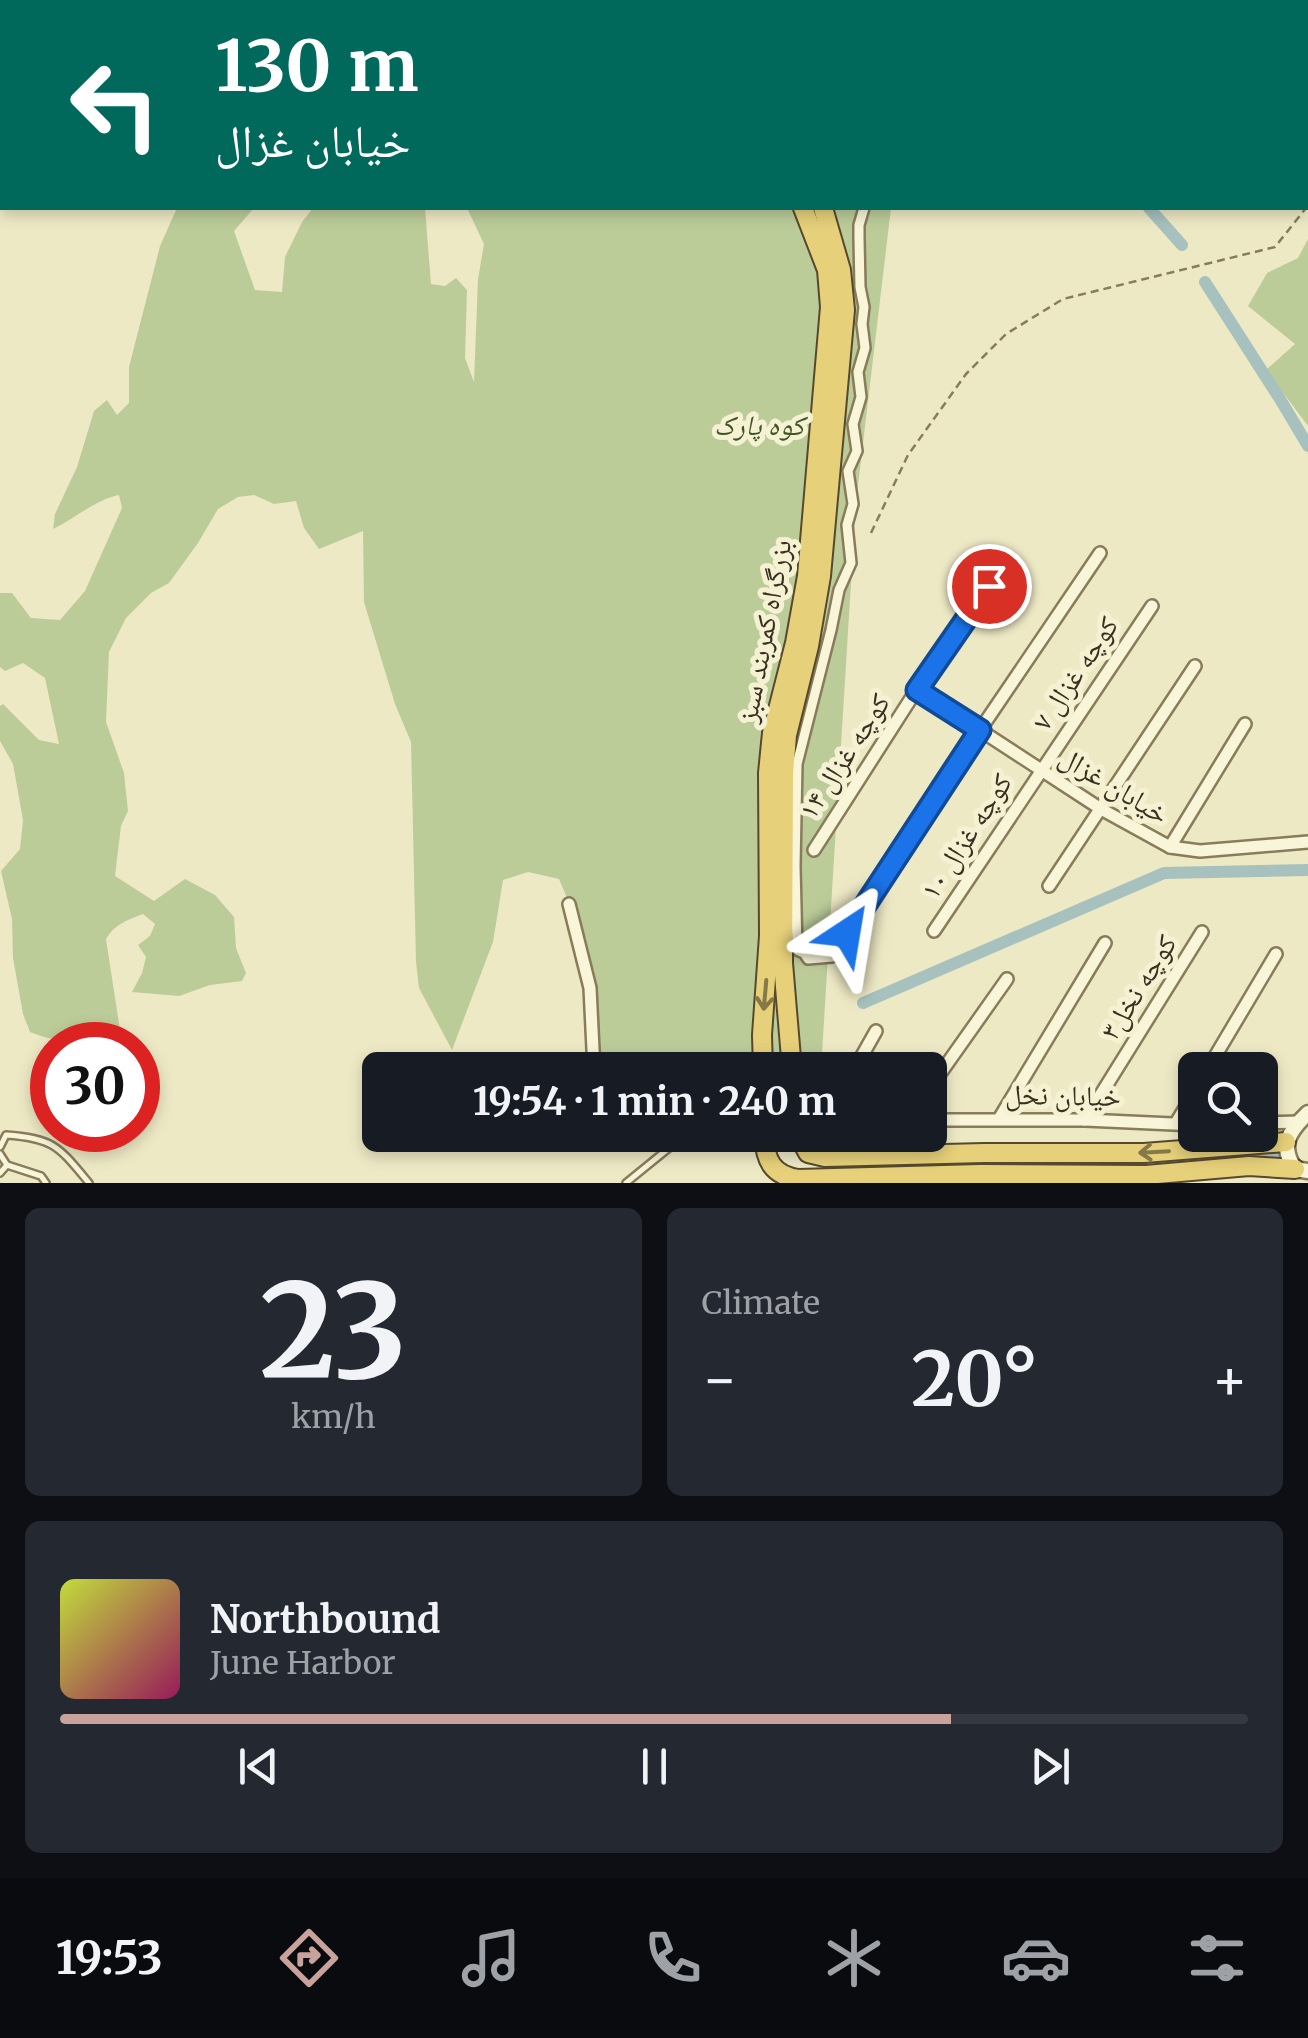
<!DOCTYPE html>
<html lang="en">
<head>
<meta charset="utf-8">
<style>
	:root { --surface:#171b24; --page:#242831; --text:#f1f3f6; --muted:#9ea1a6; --line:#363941; --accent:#c8a29b }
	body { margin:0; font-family:Merriweather,"Noto Naskh Arabic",serif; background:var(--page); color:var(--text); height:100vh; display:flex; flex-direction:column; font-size:38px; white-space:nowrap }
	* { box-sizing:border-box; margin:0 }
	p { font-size:32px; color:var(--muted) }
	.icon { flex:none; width:55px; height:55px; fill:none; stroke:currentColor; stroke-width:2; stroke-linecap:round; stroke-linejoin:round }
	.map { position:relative; height:1183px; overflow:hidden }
	.side { display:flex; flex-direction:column; gap:25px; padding:25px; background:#0d0f14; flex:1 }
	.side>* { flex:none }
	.guide { position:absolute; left:0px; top:0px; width:1310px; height:210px; box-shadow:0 5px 15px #0003; background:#00695c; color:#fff; overflow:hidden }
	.tools { position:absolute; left:1178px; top:1052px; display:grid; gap:20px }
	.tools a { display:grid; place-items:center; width:100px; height:100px; border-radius:15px; background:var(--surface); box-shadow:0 5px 15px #0003; font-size:50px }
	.speed { position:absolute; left:30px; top:1022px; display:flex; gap:20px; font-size:50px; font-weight:700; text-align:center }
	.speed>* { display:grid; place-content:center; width:130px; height:130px; border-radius:50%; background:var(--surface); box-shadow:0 5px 15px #0003; line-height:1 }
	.speed .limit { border:15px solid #d22; background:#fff; color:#111 }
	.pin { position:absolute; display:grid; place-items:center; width:85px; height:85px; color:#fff; margin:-42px; border:5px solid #fff; border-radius:50%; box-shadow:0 2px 10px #0007 }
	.me { position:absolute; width:110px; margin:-55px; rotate:33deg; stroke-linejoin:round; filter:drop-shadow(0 0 8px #0008) }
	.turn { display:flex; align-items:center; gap:35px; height:210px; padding:0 50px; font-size:45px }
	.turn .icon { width:130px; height:130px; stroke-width:2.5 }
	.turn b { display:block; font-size:70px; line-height:85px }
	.big { font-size:75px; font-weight:700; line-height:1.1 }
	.side .tile { flex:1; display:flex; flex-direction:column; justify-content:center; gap:15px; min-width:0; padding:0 35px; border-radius:15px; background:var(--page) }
	.side .dial { align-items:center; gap:0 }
	.dial b { font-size:130px; line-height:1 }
	.song { display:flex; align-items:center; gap:30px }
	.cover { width:120px; height:120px; border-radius:15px; background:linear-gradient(135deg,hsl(70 70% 55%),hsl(330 70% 35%)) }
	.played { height:10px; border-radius:5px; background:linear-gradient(90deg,var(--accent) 75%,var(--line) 75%) }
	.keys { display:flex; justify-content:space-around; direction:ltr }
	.heat { display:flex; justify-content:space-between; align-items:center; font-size:55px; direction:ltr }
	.side .tiles { flex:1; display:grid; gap:25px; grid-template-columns:1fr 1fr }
	.tile:last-child { grid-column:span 2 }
	.trip { position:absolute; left:362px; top:1052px; width:585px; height:100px; border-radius:15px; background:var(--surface); box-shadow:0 5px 15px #0003; font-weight:700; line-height:100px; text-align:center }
	.menu { display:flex; height:160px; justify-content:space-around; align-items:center; background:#090b0e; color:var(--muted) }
	.menu .icon { width:70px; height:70px }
	.menu .on { color:var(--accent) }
	.menu b { font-size:45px; color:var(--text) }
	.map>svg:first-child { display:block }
</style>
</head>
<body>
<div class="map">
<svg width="1308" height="1183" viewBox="0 0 1308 1183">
	<rect width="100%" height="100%" fill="#eee9c5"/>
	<g fill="#bccc99">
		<path d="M136,0H915V2H506L503,1L475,2H148Z"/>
		<path d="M177,208H254L234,231L255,290L282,292L285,257L302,222L313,208H425L431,284L445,286L456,278L467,290L465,358L474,382L478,279L484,244L467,208H891L856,502L821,1070H609L591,1054L582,933L559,879L528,872L503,880L493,942L452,1050L419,988L416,962L411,742L395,704L364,602L363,531L319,549L304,528L296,501L274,504L254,495L238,497L218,509L198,543L169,583L151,593L126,618L109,652L106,722L124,773L128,811L121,826L115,876L154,901L185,879L215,895L234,917L236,948L246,973L242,981L210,985L179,996L132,992L142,973L146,957L138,945L150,936L155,924L143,914C127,920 114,925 106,939L120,1030C92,1045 59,1044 30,1032L23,1014L13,958L12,919L1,871L20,849L23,820L13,764L0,741V706L3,704L39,740L59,744L45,678L23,663L5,671L0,667V593H12L31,618L60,620L85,591L122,508L119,495C95,500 76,518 53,529L55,514L77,467L94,411L107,400L117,415L129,403V367L160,246Z"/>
		<path d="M1308,239V426L1266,370L1295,344L1248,306L1267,273L1298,258Z"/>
	</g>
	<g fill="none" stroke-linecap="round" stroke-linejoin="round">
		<g stroke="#a6c1be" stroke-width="12">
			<path d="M1149,208L1182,245"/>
			<path d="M1205,282L1280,399L1308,446"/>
			<path d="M863,1003L1164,873L1308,870"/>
			<path d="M1216,1157L1280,1153"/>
			<path d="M892,1166L1180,1161"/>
		</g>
		<defs>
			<g id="service">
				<path d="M0,1147L6,1135C54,1138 59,1147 89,1183"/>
				<path d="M0,1154L7,1165L41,1176L46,1183"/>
				<path d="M0,1173L7,1165"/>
				<path d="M626,1183L685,1135"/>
			</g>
			<g id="pedestrian">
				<path d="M872,0V2"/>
				<path d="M847,933L832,957L808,959L804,953L797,950L795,866L797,764L831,630L839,590L851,563L847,525L853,504L848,471L857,451L853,424L861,397L858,372L865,348L862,324L864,307L860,287L859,239V225L864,208"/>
			</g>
			<g id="minor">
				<path d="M917,689L1101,809L1170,847L1200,851L1308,842"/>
				<path d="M1170,847L1245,724"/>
				<path d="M814,850L917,689L989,587"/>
				<path d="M1049,886L1195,666"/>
				<path d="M569,904L590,988L594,1070"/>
				<path d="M934,931L1152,606"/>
				<path d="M847,933L980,730L1100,553"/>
				<path d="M737,1070L763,1065"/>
				<path d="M854,1070L876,1031"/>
				<path d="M1207,1070L1276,954"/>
				<path d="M930,1088L1007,979"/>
				<path d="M999,1119L1105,943"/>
				<path d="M930,1120H1085L1195,1125"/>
				<path d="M1085,1120L1202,932"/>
				<path d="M1176,1123L1195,1091"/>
				<path d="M1260,1123L1299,1122"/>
			</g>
			<g id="tertiary">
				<path d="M844,2L845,0"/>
				<path d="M1308,1113C1289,1131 1279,1146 1295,1169L1308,1171"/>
			</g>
			<g id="trunk">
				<path d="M776,2V0"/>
				<path d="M823,2V0"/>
				<path d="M763,1070L762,1035L769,936L768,773L772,733L795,643L807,576L830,307L827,270L803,208"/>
				<path d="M792,1070L783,963L784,774L787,735L809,646L821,576L845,310L841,270L823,208"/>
				<path d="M764,1135C765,1160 772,1175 798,1179L980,1174L1146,1175L1249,1166L1295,1169"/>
				<path d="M798,1135L808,1153L825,1157L984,1153H1144L1286,1142"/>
			</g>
		</defs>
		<use href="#service" stroke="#897c5b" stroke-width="10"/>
		<use href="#pedestrian" stroke="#897c5b" stroke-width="14"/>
		<use href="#minor" stroke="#897c5b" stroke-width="16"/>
		<use href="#tertiary" stroke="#897c5b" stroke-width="19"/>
		<use href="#trunk" stroke="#56492f" stroke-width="22"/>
		<g stroke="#897c5b" stroke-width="2.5" stroke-dasharray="8 5" stroke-linecap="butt">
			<path d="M1308,206V205"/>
			<path d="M871,533L908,455L966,374L1006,334L1063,299L1275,247L1306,208"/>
		</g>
		<use href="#service" stroke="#f8f5d8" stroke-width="5"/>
		<use href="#pedestrian" stroke="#f8f5d8" stroke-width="9"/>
		<use href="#minor" stroke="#f8f5d8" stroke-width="11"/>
		<use href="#tertiary" stroke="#f8f5d8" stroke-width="14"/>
		<use href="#trunk" stroke="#e6d07a" stroke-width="18"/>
	</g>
	<defs><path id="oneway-shaft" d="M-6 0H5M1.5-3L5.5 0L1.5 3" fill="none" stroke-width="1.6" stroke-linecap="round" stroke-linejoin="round" transform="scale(2.5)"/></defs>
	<g stroke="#877848">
		<use href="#oneway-shaft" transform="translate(765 995) rotate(95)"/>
		<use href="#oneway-shaft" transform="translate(1154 1152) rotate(177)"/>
	</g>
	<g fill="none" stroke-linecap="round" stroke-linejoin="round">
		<defs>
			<path id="route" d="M847,933L980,730L917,690L989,586"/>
		</defs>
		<use href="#route" stroke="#114b97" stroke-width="25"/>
		<use href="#route" stroke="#1a73e8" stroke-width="18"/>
	</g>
	<g text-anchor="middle" stroke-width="10" stroke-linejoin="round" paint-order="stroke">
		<g font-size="28" font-style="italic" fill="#405526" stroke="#f5f2d4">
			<text x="759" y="435">کوه پارک</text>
		</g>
		<g font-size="28" fill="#39301f" stroke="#f5f2d4">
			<text transform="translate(764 631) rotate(-79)" y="10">بزرگراه کمربند سبز</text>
			<text transform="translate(1075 673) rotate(-56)" y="10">کوچه غزال ۷</text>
			<text transform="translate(844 756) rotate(-57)" y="10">کوچه غزال ۱۴</text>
			<text transform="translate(1114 785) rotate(31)" y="10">خیابان غزال</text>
			<text transform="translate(966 836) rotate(-57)" y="10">کوچه غزال ۱۰</text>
			<text transform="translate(1138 987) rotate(-58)" y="10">کوچه نخل۳</text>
			<text transform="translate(1063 1095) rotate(1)" y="10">خیابان نخل</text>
		</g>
	</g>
</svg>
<div class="tools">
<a><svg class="icon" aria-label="search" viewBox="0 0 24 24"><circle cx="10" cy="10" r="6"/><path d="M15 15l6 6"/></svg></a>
</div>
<div class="speed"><div class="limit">30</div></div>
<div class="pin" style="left:989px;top:586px;background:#d93025"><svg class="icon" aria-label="arrive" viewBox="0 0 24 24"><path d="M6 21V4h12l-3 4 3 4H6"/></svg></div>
<svg class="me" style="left:847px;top:933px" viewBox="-20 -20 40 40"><path d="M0-17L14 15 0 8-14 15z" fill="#1a73e8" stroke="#fff" stroke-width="4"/></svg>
<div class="trip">19:54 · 1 min · 240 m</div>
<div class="guide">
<div class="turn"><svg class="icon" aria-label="left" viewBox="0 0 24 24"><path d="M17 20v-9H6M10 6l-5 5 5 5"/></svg><div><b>130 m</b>خیابان غزال</div></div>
</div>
</div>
<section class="side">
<div class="tiles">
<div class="tile dial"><b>23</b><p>km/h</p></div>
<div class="tile"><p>Climate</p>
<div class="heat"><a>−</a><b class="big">20°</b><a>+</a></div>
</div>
<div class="tile">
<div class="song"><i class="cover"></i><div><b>Northbound</b><p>June Harbor</p></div></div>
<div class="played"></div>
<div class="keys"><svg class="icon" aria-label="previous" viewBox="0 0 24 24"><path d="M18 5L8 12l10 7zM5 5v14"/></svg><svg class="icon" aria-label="pause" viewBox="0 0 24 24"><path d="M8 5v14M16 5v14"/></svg><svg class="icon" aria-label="next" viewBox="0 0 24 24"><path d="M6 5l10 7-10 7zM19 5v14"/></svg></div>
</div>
</div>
</section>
<nav class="menu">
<b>19:53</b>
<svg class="icon on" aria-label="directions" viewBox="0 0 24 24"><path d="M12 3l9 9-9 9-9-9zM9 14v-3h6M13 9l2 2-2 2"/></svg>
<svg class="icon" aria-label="music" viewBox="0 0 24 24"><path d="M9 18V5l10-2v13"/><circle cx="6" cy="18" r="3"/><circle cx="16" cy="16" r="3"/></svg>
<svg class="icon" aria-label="phone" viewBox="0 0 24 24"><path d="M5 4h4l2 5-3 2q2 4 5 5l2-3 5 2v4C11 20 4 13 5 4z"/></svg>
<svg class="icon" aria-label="climate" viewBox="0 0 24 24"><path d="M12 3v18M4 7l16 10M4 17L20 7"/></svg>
<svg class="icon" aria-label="car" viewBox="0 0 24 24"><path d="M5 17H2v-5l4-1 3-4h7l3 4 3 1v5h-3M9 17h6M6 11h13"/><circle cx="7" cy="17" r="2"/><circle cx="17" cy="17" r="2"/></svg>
<svg class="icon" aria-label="filters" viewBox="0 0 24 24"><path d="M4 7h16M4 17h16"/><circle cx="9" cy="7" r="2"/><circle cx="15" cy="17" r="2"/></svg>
</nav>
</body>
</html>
